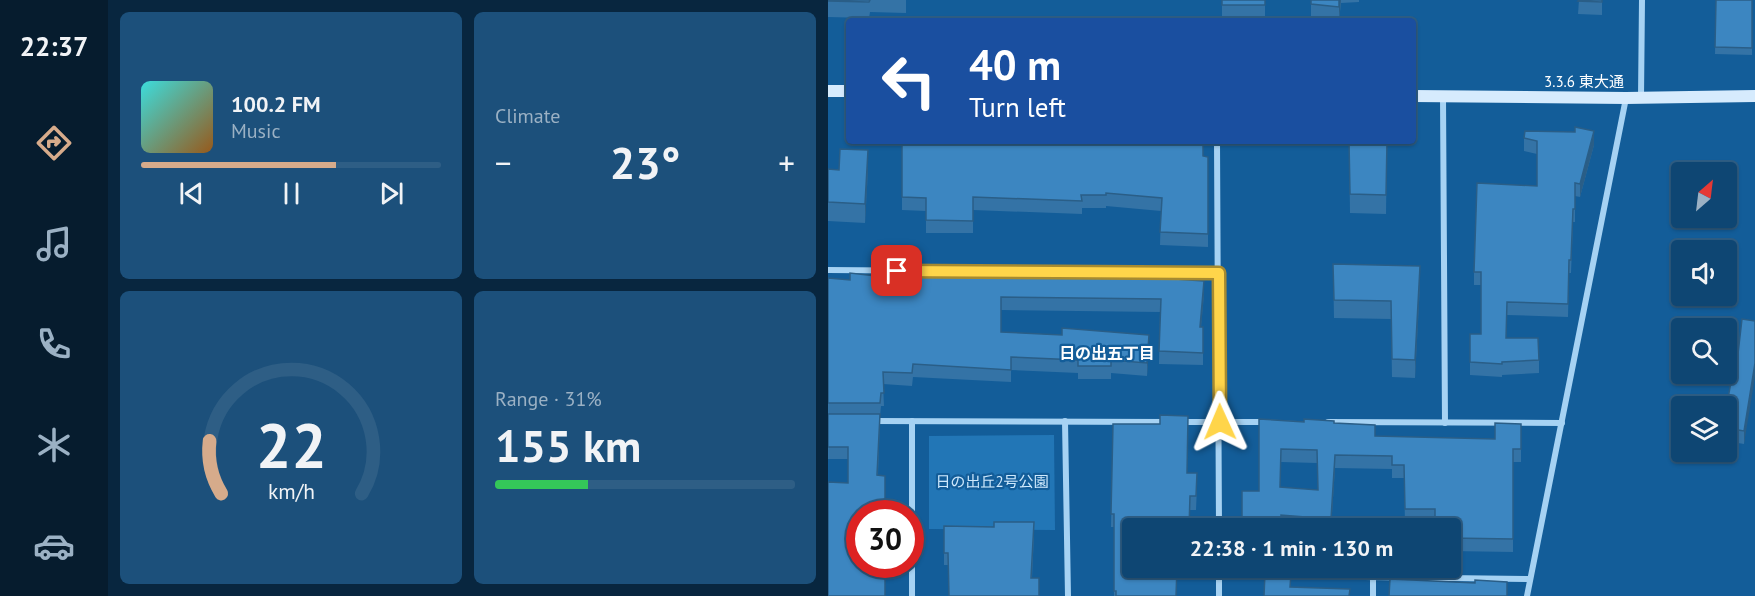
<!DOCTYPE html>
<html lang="en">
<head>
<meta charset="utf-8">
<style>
	:root { --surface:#0e4673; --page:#1c507b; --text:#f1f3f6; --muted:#9bb1c4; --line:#2e5e85; --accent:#d6ab8b }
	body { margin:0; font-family:"PT Sans","Noto Sans JP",sans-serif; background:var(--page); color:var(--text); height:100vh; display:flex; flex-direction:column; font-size:22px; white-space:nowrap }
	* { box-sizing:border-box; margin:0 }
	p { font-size:20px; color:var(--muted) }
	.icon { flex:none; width:33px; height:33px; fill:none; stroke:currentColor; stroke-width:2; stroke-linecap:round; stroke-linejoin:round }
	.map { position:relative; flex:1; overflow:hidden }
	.panel { display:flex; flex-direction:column; gap:12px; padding:12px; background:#08263f; width:720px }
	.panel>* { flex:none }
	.guide { position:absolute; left:18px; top:18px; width:570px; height:126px; border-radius:6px; box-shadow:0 2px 4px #0004,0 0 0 2px var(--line); background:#1a4fa0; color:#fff; overflow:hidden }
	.needle { width:39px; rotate:28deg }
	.tools { position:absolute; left:843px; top:162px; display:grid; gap:12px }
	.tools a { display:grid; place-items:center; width:66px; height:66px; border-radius:6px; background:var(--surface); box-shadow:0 2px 4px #0004,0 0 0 2px var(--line); font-size:30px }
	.speed { position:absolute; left:18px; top:500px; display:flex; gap:12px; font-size:30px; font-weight:700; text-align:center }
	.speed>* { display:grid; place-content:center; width:78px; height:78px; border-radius:50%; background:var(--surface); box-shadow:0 2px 4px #0004,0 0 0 2px var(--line); line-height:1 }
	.speed .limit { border:9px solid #d22; background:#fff; color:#111 }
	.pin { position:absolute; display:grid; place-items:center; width:51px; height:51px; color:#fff; margin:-26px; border-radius:12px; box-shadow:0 3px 9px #0006 }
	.me { position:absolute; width:66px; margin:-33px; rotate:359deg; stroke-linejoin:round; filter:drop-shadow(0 0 4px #0008) }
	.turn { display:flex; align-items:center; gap:21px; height:126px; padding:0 24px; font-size:27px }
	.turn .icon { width:78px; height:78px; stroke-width:2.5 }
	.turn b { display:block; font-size:42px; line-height:51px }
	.big { font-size:45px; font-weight:700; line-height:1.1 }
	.panel .widget { flex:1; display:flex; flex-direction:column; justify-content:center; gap:9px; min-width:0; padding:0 21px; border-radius:9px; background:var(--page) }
	.panel .dial { align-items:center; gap:0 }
	.dial svg { height:156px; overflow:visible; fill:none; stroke:var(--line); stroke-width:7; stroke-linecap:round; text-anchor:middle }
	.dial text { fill:var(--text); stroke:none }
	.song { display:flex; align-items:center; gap:18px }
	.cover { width:72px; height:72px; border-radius:9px; background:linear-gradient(135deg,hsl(180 70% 55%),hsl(30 70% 35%)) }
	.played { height:6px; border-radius:3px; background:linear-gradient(90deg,var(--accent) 65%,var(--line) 65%) }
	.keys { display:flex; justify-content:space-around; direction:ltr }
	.heat { display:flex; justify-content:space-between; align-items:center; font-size:33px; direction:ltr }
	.charge { height:9px; border-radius:4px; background:linear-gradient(90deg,#34c759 31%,var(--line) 0) }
	.panel .tiles { flex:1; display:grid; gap:12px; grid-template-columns:repeat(2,1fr) }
	.trip { position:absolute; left:294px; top:518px; width:339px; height:60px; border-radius:6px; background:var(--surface); box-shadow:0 2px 4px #0004,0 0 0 2px var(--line); font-weight:700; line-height:60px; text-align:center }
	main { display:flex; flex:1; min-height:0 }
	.menu { display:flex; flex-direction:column; width:108px; justify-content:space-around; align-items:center; background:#061c2e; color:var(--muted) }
	.menu .icon { width:42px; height:42px }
	.menu .current { color:var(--accent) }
	.menu b { font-size:27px; color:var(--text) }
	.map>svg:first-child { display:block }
</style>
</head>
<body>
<main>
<nav class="menu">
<b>22:37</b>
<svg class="icon current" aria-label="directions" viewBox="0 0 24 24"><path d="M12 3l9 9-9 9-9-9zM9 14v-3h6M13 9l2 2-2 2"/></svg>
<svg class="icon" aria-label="music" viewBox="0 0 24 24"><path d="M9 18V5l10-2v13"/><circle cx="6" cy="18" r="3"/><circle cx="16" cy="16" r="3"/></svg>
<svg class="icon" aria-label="phone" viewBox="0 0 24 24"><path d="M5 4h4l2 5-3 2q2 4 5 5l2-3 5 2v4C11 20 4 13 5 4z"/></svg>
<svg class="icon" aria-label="climate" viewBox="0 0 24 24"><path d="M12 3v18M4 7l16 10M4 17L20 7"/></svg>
<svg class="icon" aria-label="car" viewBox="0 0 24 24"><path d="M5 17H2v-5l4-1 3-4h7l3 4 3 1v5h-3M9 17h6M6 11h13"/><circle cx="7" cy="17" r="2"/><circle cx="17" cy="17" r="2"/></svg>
</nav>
<section class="panel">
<div class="tiles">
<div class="widget">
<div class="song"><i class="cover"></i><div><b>100.2 FM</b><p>Music</p></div></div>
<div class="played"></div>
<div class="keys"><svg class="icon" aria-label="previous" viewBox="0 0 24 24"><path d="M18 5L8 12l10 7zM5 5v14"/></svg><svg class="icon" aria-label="pause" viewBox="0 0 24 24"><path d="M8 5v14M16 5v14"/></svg><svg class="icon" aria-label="next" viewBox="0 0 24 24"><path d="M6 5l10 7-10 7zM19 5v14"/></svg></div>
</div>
<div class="widget"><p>Climate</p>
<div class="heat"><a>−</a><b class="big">23°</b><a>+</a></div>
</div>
<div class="widget dial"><svg viewBox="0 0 100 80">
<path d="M14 69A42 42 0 1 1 86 69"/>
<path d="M14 69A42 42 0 0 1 8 42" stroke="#d6ab8b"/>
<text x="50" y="56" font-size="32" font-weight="700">22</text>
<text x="50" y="72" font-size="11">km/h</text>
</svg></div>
<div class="widget"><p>Range · 31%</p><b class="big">155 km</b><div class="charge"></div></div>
</div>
</section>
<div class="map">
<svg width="927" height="596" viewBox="0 0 927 596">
	<rect width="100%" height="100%" fill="#135d99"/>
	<path fill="#2276b6" d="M226,435L227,530L101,529V436Z"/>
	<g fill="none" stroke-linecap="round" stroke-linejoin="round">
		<g stroke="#a6d2f3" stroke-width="6">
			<path d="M615,97L617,423"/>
			<path d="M813,97L814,0"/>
			<path d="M389,141L391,528"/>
			<path d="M0,270L391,273"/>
			<path d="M44,421L340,422"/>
			<path d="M237,421L240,596"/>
			<path d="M353,422H439"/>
			<path d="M500,422L734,423"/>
			<path d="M391,575L444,576"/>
			<path d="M457,576L702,579"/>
			<path d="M84,596V421"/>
			<path d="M391,596V567"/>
			<path d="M545,596V577"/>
			<path d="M699,596L798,98"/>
		</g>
		<g stroke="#d6ebfd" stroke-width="12">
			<path d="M0,91H21"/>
			<path d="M585,96L798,98L927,96"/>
		</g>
	</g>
	<g fill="#3473a6" fill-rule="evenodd">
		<path d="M0,0H78V13L42,12L41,18L0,17Z"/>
		<rect x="394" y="0" width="43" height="18"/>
		<path d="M483,0H531V2L513,3L511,21H483Z"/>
		<path d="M751,0H774V15L750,14Z"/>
		<path d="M888,0H924V55L887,54Z"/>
		<path d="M696,138L766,145L752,197L747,196V222H745L743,273H741L740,317L679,315L678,338L711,360V373L674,375V377L642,375V334H653V285H646V272L709,186V154L696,151Z"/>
		<path d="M74,141L380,157V247L332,245L333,211L278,206V208H254V214L145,210V233H98V211L74,210Z"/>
		<path d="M521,141H559L558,214L522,213Z"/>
		<path d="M0,169H40L37,223L0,221Z"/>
		<path d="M505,264L592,284L587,378L564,377L563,319L506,318Z"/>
		<path d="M48,276L318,277L376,294L373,327H375V365L331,364L332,312L173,310V332L321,348L319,376L283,373V379H250V373L183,370V382L85,377L84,386L55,384L56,406H53L52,416L50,475L20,483V459H0V278L22,280Z"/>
		<path d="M927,321L916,444L898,441V409L908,371Z"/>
		<path d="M431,419L506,423L547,436L667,439L693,424V462H685V552L622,551V528L607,522L577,523L576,478H564V469L507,468L503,528H414V491H431ZM453,462L489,463L490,490L452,487Z"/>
		<path d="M285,424L359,473L369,487L368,510H362L304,528L348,596H286V527H283Z"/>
		<path d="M116,526L206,534L204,578L211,596L120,565H116Z"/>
	</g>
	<g fill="#2a5e87">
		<path d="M511,0H513L511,21Z"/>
		<path d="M766,131V145L752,197V184Z"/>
		<path d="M40,150V169L37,223V204Z"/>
		<path d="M592,266V284L587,378V360Z"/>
		<path d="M376,281V294L372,340V327Z"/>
		<path d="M321,335V348L319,376V363Z"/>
		<path d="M927,363V377L916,444V431Z"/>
		<path d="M507,455V468L503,528V519Z"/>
	</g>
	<g fill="#3c86c1" stroke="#2a5e87" stroke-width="1.5" fill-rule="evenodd">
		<path d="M0,0H42L41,2L0,1Z"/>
		<rect x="394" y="0" width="43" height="5"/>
		<path d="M483,0H511V7L483,4Z"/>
		<path d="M751,0H774V2L750,1Z"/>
		<path d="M888,0H924V48L887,47Z"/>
		<path d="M747,127L766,131L752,184L747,183V209H745L743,260H741L740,304L679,302L678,338H710L711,360L674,362V364L642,362V334H653V272H646L649,183L709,186V141L696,138L697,131L747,132Z"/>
		<path d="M74,141H375V156L380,157V234L332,232L334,198L278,193V195H253L254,201L145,197V221L98,220V198L74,197Z"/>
		<path d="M521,141H559L558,195L522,194Z"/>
		<path d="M12,149L40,150L37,204L0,202V169L11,170Z"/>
		<path d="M505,264L592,266L587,360L564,359L563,301L506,300Z"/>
		<path d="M129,272L278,276V273L318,275V277L376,281L372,327H375V353L331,351L333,299L173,297V332L234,335V328L321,335L319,363L283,360V366H250V360L183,357V370L85,364L84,373L55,372L56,393H53L52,403H0V278L22,280V273L48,276H129Z"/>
		<path d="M914,319L927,321V363L916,431L898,428V409L905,371H908Z"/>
		<path d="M0,414H52L49,475L57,476V513H32V564H57V596H0V482L20,483V447H0Z"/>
		<path d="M332,415L360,416L359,473H369L368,496H362L361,528H304V567H349L348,596H288V591H286V514H283L285,424H332Z"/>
		<path d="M431,419L476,422V419L506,421V423L547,425V436L667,439V423L693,424V449H685V539L622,538V528H607V509H577L576,465H564V456L507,455L503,519L453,515V526H414V491H431ZM453,449L489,450L490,490L452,487Z"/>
		<path d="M166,522H206L203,578H211V596H121L120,553H116V526L166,527Z"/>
		<path d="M437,573L463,574L462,587L522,589L521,596H436Z"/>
		<path d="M562,579L647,583V580L679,582V596H561Z"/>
	</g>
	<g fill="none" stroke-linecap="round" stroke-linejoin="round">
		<defs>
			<path id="route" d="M69,271L391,273L392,422"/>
		</defs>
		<use href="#route" stroke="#a68a30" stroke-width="15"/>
		<use href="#route" stroke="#ffd54a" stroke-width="10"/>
	</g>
	<g text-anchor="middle" stroke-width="4.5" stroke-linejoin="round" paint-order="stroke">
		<g font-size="15" fill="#fff" stroke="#135d99">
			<text x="756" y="87">3.3.6 東大通</text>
		</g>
		<g font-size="15" fill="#cee9fd" stroke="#135d99">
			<text x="164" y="487">日の出丘2号公園</text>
		</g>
		<g font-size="16" font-weight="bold" fill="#fff" stroke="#135d99">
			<text x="279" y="359">日の出五丁目</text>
		</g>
	</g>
</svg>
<div class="tools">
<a><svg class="needle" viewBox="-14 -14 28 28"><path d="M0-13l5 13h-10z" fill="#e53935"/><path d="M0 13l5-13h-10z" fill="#9bb1c4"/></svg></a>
<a><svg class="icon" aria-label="sound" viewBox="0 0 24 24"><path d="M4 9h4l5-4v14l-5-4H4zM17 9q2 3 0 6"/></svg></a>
<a><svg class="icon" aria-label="search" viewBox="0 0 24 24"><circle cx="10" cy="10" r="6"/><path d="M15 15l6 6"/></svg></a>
<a><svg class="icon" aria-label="layers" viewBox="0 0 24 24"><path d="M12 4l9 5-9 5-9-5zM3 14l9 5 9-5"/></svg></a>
</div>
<div class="speed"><div class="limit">30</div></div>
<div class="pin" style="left:69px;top:271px;background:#d93025"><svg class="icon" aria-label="arrive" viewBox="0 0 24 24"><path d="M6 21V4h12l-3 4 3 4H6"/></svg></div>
<svg class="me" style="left:392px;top:422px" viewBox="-20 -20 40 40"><path d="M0-17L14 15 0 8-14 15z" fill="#ffd54a" stroke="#fff" stroke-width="4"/></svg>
<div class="trip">22:38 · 1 min · 130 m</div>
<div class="guide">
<div class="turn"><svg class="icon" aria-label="left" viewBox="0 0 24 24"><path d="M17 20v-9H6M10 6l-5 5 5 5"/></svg><div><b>40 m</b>Turn left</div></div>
</div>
</div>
</main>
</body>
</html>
